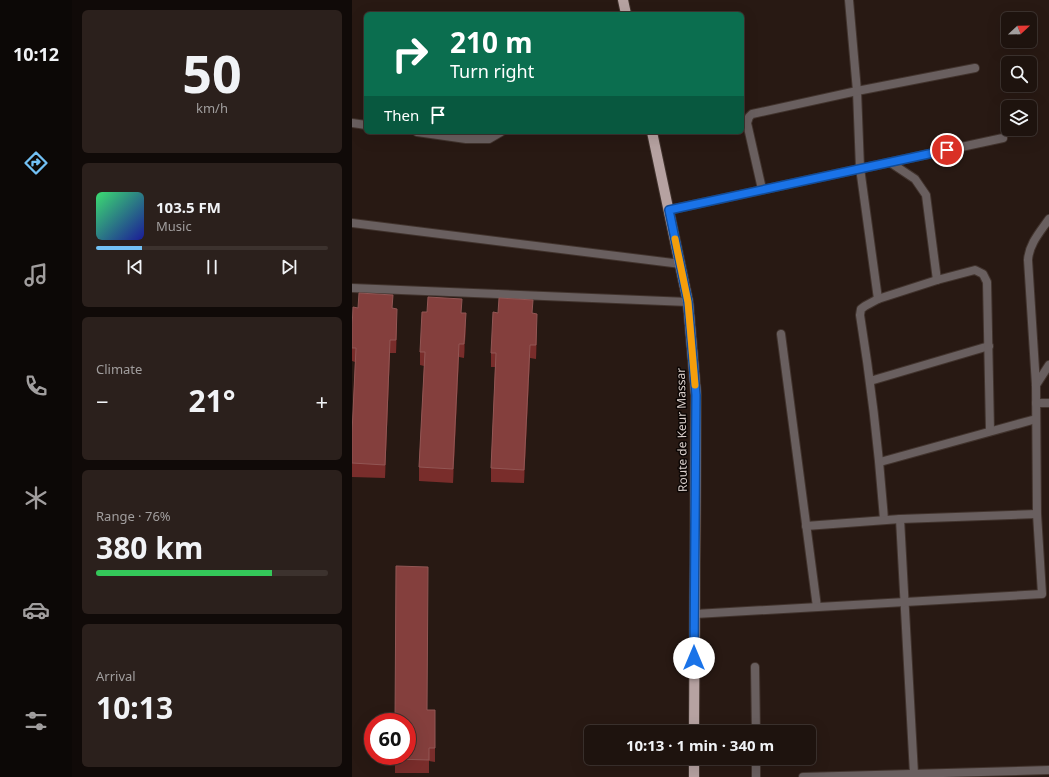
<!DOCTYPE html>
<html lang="en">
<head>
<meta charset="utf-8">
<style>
	:root { --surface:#1e130e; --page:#2b201c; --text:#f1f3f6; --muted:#a19e9e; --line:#3c322e; --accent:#72c1f5 }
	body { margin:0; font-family:"Noto Sans",sans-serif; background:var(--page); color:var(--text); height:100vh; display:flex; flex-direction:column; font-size:15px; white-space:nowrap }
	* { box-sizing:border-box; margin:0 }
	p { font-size:13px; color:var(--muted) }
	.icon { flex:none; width:22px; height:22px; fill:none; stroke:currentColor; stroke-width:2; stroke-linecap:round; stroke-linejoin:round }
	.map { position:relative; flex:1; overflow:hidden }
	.drawer { display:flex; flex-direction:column; gap:10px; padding:10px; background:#100a08; width:280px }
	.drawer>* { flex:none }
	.hud { position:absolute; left:12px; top:12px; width:380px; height:122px; border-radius:6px; box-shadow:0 4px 16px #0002,0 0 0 1px var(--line); background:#0b6e4f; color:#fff; overflow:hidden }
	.needle { width:26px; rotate:68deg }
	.fabs { position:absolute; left:649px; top:12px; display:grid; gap:8px }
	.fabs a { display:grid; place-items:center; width:36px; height:36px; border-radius:6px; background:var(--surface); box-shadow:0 4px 16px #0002,0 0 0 1px var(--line); font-size:20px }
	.speed { position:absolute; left:12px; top:713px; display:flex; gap:8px; font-size:20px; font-weight:700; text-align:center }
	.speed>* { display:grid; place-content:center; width:52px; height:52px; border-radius:50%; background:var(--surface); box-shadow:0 4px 16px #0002,0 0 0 1px var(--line); line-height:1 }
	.speed .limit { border:6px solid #d22; background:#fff; color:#111 }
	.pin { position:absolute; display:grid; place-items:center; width:34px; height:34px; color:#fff; margin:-17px; border:2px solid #fff; border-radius:50%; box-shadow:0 1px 4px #0007 }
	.me { position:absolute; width:44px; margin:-22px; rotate:0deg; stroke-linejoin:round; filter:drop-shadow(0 0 3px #0008) }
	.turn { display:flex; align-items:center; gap:14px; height:84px; padding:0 20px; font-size:18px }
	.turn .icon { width:52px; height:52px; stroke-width:2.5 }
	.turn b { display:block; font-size:28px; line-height:34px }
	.then { display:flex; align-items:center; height:38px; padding:0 20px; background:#0003; gap:8px; font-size:15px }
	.big { font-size:30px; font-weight:700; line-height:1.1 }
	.drawer .tile { flex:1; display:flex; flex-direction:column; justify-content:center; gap:6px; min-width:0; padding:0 14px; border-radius:6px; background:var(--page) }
	.drawer .dial { align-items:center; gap:0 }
	.dial b { font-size:52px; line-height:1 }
	.song { display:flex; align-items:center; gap:12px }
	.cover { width:48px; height:48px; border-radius:6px; background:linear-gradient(135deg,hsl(140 70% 55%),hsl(240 70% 35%)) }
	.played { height:4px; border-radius:2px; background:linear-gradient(90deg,var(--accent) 20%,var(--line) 20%) }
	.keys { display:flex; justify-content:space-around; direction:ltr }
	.heat { display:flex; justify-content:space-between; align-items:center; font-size:22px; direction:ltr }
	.charge { height:6px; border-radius:3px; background:linear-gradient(90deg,#34c759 76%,var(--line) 0) }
	.trip { position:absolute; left:232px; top:725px; width:232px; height:40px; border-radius:6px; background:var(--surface); box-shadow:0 4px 16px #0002,0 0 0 1px var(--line); font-weight:700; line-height:40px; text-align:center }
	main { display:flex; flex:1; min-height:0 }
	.tab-bar { display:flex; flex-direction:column; width:72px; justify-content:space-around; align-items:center; background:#0c0806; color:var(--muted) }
	.tab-bar .icon { width:28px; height:28px }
	.tab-bar .on { color:var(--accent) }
	.tab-bar b { font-size:18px; color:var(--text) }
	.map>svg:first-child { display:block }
</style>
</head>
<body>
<main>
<nav class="tab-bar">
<b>10:12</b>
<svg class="icon on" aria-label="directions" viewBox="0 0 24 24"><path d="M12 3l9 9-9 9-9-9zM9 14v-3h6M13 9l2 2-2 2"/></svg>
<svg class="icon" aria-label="music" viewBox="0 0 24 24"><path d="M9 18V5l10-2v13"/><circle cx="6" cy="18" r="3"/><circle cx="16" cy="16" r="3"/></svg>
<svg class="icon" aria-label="phone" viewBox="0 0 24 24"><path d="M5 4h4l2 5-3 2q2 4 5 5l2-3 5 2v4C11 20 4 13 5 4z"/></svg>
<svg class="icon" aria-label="climate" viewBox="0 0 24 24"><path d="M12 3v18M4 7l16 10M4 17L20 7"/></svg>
<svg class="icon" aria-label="car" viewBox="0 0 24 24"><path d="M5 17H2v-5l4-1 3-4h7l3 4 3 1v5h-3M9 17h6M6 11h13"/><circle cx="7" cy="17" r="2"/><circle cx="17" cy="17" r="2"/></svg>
<svg class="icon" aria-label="filters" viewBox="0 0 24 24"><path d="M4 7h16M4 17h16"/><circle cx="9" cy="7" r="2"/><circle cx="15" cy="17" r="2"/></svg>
</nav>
<section class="drawer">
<div class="tile dial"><b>50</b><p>km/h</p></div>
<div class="tile">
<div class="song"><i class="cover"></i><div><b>103.5 FM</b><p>Music</p></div></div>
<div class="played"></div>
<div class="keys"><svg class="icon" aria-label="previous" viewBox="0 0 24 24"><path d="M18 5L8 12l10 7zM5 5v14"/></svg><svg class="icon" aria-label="pause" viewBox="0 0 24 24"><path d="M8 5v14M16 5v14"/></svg><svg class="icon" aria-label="next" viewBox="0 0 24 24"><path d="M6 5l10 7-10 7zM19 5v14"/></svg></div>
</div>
<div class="tile"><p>Climate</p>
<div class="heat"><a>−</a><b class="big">21°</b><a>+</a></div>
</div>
<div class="tile"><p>Range · 76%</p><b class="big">380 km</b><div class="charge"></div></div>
<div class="tile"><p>Arrival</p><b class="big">10:13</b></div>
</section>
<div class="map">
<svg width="697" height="777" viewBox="0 0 697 777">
	<rect width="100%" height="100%" fill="#281913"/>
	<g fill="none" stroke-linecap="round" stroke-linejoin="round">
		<defs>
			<g id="street">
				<path d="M497,0L505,91L508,168L526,299"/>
				<path d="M0,123L14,125"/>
				<path d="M65,132L114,139H137L149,132"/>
				<path d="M539,163L563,179L574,195L585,280"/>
				<path d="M410,189L395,123L397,117L400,114L505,91L623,68"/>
				<path d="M317,210L651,138"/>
				<path d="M0,223L329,264"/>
				<path d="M0,288L336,302"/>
				<path d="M429,334L465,607"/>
				<path d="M518,381L637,346"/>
				<path d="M684,385L697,365"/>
				<path d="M684,403H697"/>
				<path d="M528,462L684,419"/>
				<path d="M548,519L562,774"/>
				<path d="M532,520C527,451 519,383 508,315L509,309L513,306L526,299L585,280L623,270L631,274L635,282L638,431"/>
				<path d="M454,526L548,519L685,514"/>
				<path d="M343,614L690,594L685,514L684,385L676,260C677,244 688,232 697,219"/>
				<path d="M403,667L404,732"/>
				<path d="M404,758V777"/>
				<path d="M451,777L697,770"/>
			</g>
			<g id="primary">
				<path d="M271,0L274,14"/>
				<path d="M300,132L336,302L344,395L342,732"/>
				<path d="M342,777V758"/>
			</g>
		</defs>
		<use href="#street" stroke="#41332d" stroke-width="10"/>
		<use href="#primary" stroke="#41332d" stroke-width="12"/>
		<use href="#street" stroke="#695f5f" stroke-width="8"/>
		<use href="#primary" stroke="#b6a2a1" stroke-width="10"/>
	</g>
	<g fill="#792d2b">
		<path d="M6,308H41L45,322L44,353H38L33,478L0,477V433L3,362L0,361V328Z"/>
		<path d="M110,313L114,326L112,358L107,357L101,483L67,481V467L72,366L68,365V352Z"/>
		<path d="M146,313H181L185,327L184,359L178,358L172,483L139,482V468L143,367H139V353Z"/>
		<path d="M75,710H83V762L77,761V773H43V756Z"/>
	</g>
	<g fill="#541e1a">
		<path d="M45,309V322L44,353V340Z"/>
		<path d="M114,313V326L112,358V344Z"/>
		<path d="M185,314V327L184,359V345Z"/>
		<path d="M38,340V353L33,478V465Z"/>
		<path d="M107,344V357L101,483V469Z"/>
		<path d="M178,345V358L172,483V470Z"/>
	</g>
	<g fill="#843f3d" stroke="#925654">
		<path d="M7,293L41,295L40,308L45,309L44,340H38L33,465L0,463V433L4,348H0V328L1,307L6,308Z"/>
		<path d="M76,297L110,299L109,313H114L112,344H107L101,469L67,467L73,352H68L70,312H75Z"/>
		<path d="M147,298L181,300L180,313L185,314L184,345H178L172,470L139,468L144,353H139L141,312L146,313Z"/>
		<path d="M44,566L76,567L75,710H83V748H77V760L43,759V756H55V722H43Z"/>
	</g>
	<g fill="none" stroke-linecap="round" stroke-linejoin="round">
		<defs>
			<path id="route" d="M342,658L344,395L336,302L317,210L595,150"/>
		</defs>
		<use href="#route" stroke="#114b97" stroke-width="10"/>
		<use href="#route" stroke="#1a73e8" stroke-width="7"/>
		<path stroke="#f59e0b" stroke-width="7" d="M323,239L336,302L343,385"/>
	</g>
	<g text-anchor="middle" stroke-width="3" stroke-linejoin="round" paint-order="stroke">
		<g font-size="12" fill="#ddd2ce" stroke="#0c0604">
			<text transform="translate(330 430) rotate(-91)" y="4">Route de Keur Massar</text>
		</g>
	</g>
</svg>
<div class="fabs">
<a><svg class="needle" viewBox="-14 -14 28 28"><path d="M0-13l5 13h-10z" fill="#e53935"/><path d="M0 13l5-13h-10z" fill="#a19e9e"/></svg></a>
<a><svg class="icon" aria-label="search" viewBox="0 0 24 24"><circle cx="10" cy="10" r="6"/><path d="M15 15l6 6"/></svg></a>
<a><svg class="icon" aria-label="layers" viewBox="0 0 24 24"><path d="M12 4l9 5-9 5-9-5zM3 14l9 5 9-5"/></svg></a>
</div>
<div class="speed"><div class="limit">60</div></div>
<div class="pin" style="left:595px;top:150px;background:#d93025"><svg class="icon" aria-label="arrive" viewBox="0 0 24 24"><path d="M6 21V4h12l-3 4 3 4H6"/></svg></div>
<svg class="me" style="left:342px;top:658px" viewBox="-20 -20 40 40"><circle r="19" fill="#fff"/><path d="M0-13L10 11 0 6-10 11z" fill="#1a73e8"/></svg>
<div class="trip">10:13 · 1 min · 340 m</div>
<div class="hud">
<div class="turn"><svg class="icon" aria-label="right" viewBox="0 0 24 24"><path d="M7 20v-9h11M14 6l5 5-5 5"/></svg><div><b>210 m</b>Turn right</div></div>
<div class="then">Then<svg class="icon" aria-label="arrive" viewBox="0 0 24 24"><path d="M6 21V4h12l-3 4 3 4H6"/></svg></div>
</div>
</div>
</main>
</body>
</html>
